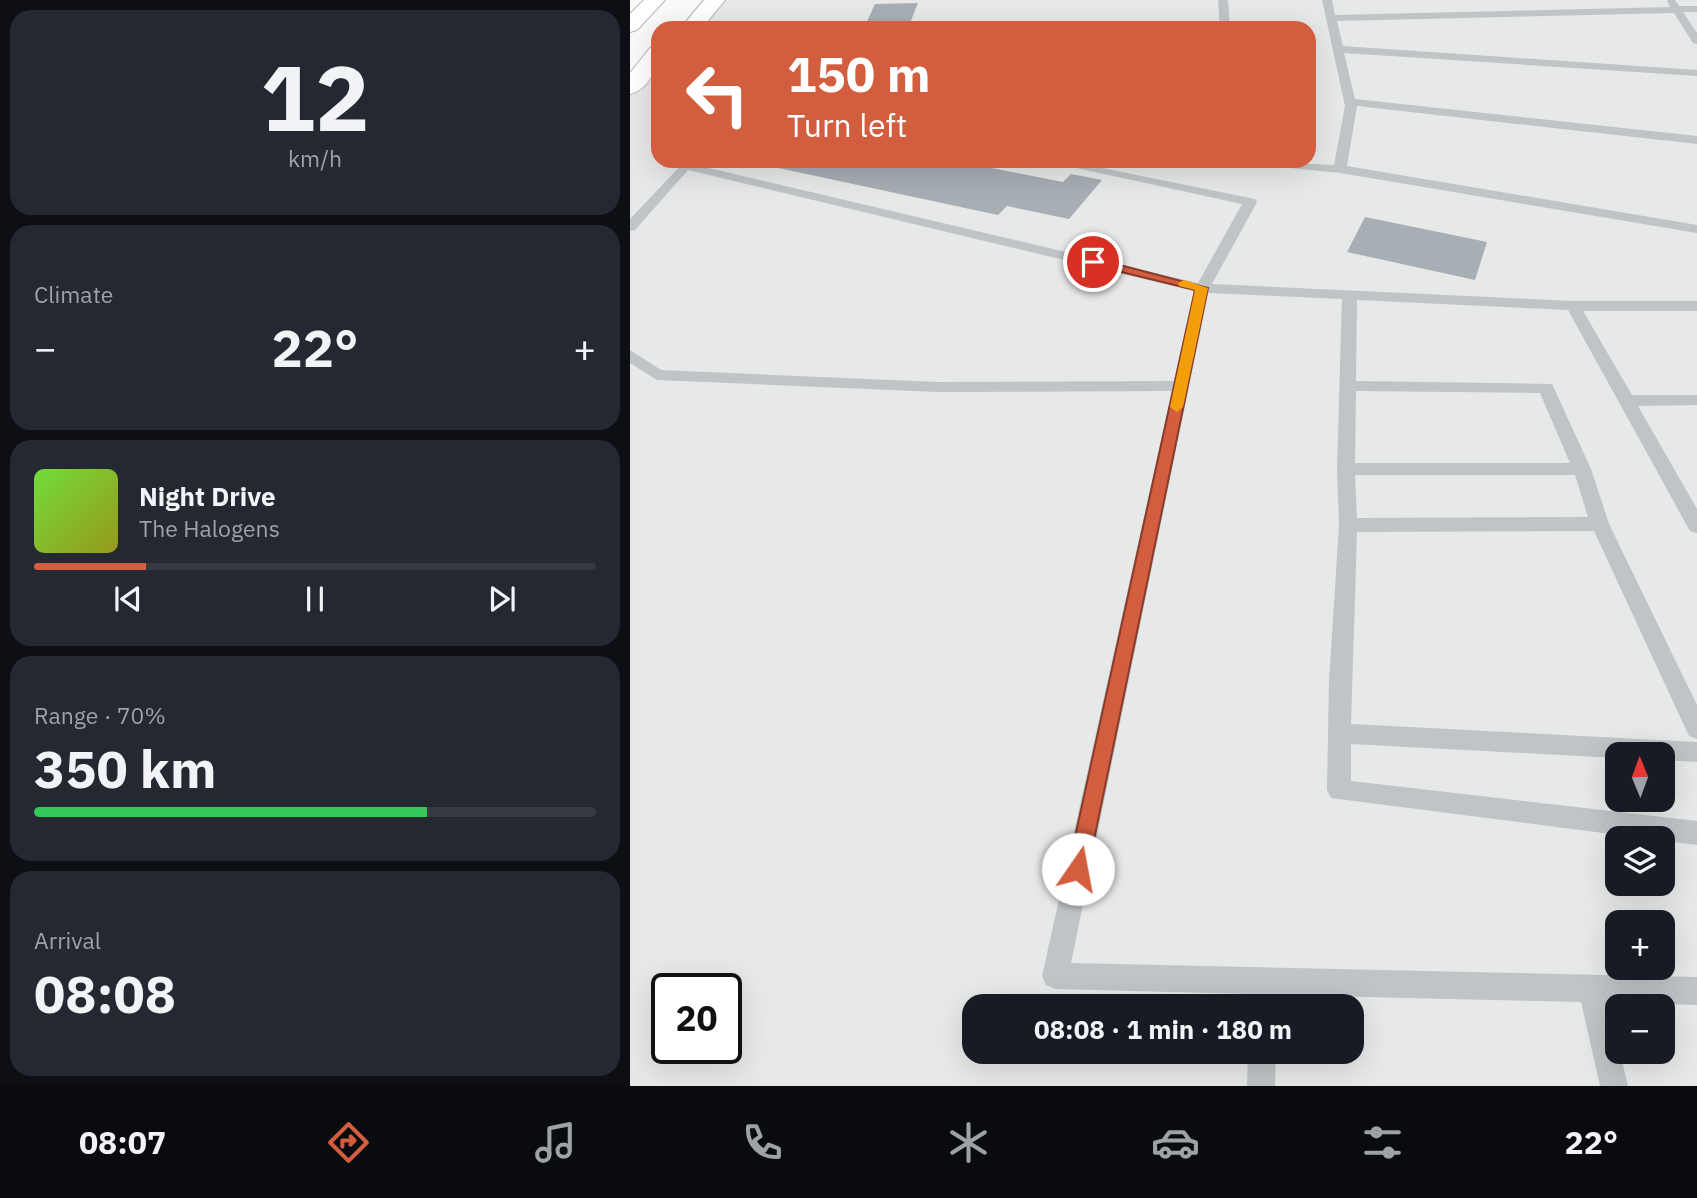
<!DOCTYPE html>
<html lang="en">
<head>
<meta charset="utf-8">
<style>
	:root { --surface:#171b24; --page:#242831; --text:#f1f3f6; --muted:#9ea1a6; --line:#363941; --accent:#d25d3f }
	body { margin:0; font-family:"IBM Plex Sans",sans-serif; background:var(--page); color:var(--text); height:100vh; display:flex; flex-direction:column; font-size:26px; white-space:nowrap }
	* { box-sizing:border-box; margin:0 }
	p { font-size:23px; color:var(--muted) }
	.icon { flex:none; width:38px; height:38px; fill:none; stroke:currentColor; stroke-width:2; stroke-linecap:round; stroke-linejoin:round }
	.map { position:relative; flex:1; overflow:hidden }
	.drawer { display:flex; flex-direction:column; gap:10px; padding:10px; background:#0d0f14; width:630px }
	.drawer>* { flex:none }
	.banner { position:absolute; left:21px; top:21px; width:665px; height:147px; border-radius:21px; box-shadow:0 7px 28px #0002; background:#d25d3f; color:#fff; overflow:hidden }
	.needle { width:46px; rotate:359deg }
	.controls { position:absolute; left:975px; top:742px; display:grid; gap:14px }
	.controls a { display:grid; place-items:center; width:70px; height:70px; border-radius:14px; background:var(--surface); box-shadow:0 7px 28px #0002; font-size:35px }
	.speed { position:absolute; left:21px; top:973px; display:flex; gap:14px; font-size:35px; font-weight:700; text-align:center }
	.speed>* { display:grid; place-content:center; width:91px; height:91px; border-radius:50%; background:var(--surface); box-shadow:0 7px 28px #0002; line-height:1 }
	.speed .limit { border:4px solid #111; border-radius:10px; background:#fff; color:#111 }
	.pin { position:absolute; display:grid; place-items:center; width:60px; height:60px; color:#fff; margin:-30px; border:4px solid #fff; border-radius:50%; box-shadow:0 2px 7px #0007 }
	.me { position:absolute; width:77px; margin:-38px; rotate:12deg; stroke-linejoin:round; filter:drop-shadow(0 0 5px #0008) }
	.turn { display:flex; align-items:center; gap:24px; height:147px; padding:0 21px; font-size:32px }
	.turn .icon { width:91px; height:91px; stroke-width:2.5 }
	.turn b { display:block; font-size:49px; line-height:60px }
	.big { font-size:52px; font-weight:700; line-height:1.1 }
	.drawer .tile { flex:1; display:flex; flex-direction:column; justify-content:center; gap:10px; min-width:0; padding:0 24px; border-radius:21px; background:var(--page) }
	.drawer .dial { align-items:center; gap:0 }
	.dial b { font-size:91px; line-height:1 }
	.song { display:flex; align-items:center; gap:21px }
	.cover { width:84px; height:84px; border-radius:10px; background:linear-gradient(135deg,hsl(100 70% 55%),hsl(60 70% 35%)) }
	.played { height:7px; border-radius:4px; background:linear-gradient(90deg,var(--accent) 20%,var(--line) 20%) }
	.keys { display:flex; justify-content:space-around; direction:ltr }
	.heat { display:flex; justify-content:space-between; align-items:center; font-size:38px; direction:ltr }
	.charge { height:10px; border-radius:5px; background:linear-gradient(90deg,#34c759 70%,var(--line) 0) }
	.trip { position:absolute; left:332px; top:994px; width:402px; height:70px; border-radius:21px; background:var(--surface); box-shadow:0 7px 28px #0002; font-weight:700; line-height:70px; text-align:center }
	.tab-bar { display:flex; height:112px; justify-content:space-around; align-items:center; background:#090b0e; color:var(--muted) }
	.tab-bar .icon { width:49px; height:49px }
	.tab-bar .on { color:var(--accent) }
	.tab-bar b { font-size:32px; color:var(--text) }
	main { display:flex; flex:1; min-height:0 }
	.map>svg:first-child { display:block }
</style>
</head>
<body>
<main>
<section class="drawer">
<div class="tile dial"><b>12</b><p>km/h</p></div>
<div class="tile"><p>Climate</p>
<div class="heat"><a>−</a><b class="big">22°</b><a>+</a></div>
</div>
<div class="tile">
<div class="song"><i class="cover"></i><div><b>Night Drive</b><p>The Halogens</p></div></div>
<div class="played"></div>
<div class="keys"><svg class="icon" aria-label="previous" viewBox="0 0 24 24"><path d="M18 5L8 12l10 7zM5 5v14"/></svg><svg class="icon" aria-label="pause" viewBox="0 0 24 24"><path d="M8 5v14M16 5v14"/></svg><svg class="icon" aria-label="next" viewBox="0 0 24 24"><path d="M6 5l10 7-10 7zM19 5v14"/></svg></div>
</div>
<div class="tile"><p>Range · 70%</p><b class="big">350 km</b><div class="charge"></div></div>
<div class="tile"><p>Arrival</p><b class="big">08:08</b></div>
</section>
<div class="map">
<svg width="1067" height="1086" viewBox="0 0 1067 1086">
	<rect width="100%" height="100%" fill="#f9f9f8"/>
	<path fill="#e7e8e8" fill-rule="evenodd" d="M72,0H1067V1086H0V87L28,53V161H679V28H49ZM987,754H1032V800H987ZM987,838H1032V884H987ZM987,922H1032V968H987ZM37,989H96V1048H37ZM345,1006H723V1052H345ZM987,1006H1032V1052H987Z"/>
	<g fill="#a7aeb4">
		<path d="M288,3L278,28H234L245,4Z"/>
		<path d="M145,161H350L346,165L433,182L441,174L472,180L439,219L377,206L368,215L139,166Z"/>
		<path d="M735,217L857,242L845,280L717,252Z"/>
	</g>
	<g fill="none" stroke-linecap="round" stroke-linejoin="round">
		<defs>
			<g id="trunk">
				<path d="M14,0H35L7,30L0,32V14Z"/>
				<path d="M74,0H95L72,28H51Z"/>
				<path d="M28,47C28,65 21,89 0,94V73L20,48Z"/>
			</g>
		</defs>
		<use href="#trunk" stroke="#b5b9bc" stroke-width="2"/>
		<g fill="#bfc4c7" fill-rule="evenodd">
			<path d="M588,0H598L600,28H590Z"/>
			<path d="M692,0H702L705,15L1040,7L1037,0H1045L1049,6H1067V12H1053L1067,33V44L1063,43L1044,13L707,21L713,46L1067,70V76L714,53L725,99L1067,136V144L727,106L717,166L1067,225V233L710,173L620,164L618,161L704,165L715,106Z"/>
			<path d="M55,161H70L66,165L568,283L612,204L414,161H438L625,199L627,202L582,284L943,301H1067V311H953L1002,395H1067V405L1008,406L1067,509V533L1060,531L938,310L727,300L726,381L922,384L961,469L979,524L1067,705V739L1059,736L964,531L727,532L721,724L1067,742V762L1032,760V754H987V758L721,744V781L1067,821V845L701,798L697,790L699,681L709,525L707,469L712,299L578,293L441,963L1067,977V1005L979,1002L987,1052H990L998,1086H970L951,1002L647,995V1006H619L620,994L425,989L416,985L412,976L542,391L307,392L27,380L0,363V350L31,370L307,382L544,381L564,291L58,170L5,230L0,231V219ZM726,391L910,393L940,463H725ZM725,475H945L958,517L727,518Z"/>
			<path d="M618,1052H646L645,1086H617Z"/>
		</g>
		<use href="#trunk" fill="#fff" fill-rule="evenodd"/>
	</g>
	<path fill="#d25d3f" stroke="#883c29" stroke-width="2" d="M463,258L578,288L458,869L455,876L448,879L441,876L438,869L565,290L459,264L457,262Z"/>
	<path fill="#f59e0b" d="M554,280L578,288L553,407L547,412L540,407L565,290L549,286L548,283Z"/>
</svg>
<div class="controls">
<a><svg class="needle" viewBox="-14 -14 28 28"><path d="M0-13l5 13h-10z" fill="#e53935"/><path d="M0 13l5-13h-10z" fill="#9ea1a6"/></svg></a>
<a><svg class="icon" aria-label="layers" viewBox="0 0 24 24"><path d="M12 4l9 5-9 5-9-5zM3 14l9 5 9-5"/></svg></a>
<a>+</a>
<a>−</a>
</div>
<div class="speed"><div class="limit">20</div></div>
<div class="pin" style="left:463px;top:262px;background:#d93025"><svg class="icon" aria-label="arrive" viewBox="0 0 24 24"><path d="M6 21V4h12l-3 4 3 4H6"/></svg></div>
<svg class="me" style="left:448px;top:869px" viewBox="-20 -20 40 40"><circle r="19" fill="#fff"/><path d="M0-13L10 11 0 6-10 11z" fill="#d25d3f"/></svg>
<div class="trip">08:08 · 1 min · 180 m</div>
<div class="banner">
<div class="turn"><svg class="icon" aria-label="left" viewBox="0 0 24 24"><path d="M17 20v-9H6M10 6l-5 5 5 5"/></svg><div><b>150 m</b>Turn left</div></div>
</div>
</div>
</main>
<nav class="tab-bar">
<b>08:07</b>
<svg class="icon on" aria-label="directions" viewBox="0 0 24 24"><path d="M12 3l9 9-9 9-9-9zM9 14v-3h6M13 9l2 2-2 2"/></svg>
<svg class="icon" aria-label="music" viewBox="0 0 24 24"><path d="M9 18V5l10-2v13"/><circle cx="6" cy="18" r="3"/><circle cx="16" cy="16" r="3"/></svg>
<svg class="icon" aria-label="phone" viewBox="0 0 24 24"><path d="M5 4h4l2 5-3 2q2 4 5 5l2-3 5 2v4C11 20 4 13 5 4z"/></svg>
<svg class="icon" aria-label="climate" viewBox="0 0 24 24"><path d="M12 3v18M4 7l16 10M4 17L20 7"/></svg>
<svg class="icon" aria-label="car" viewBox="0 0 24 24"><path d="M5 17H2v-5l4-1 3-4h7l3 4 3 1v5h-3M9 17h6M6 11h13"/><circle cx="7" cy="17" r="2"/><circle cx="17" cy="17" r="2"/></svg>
<svg class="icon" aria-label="filters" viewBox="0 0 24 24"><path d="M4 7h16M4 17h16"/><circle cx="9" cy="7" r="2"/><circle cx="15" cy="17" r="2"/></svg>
<b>22°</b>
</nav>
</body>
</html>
